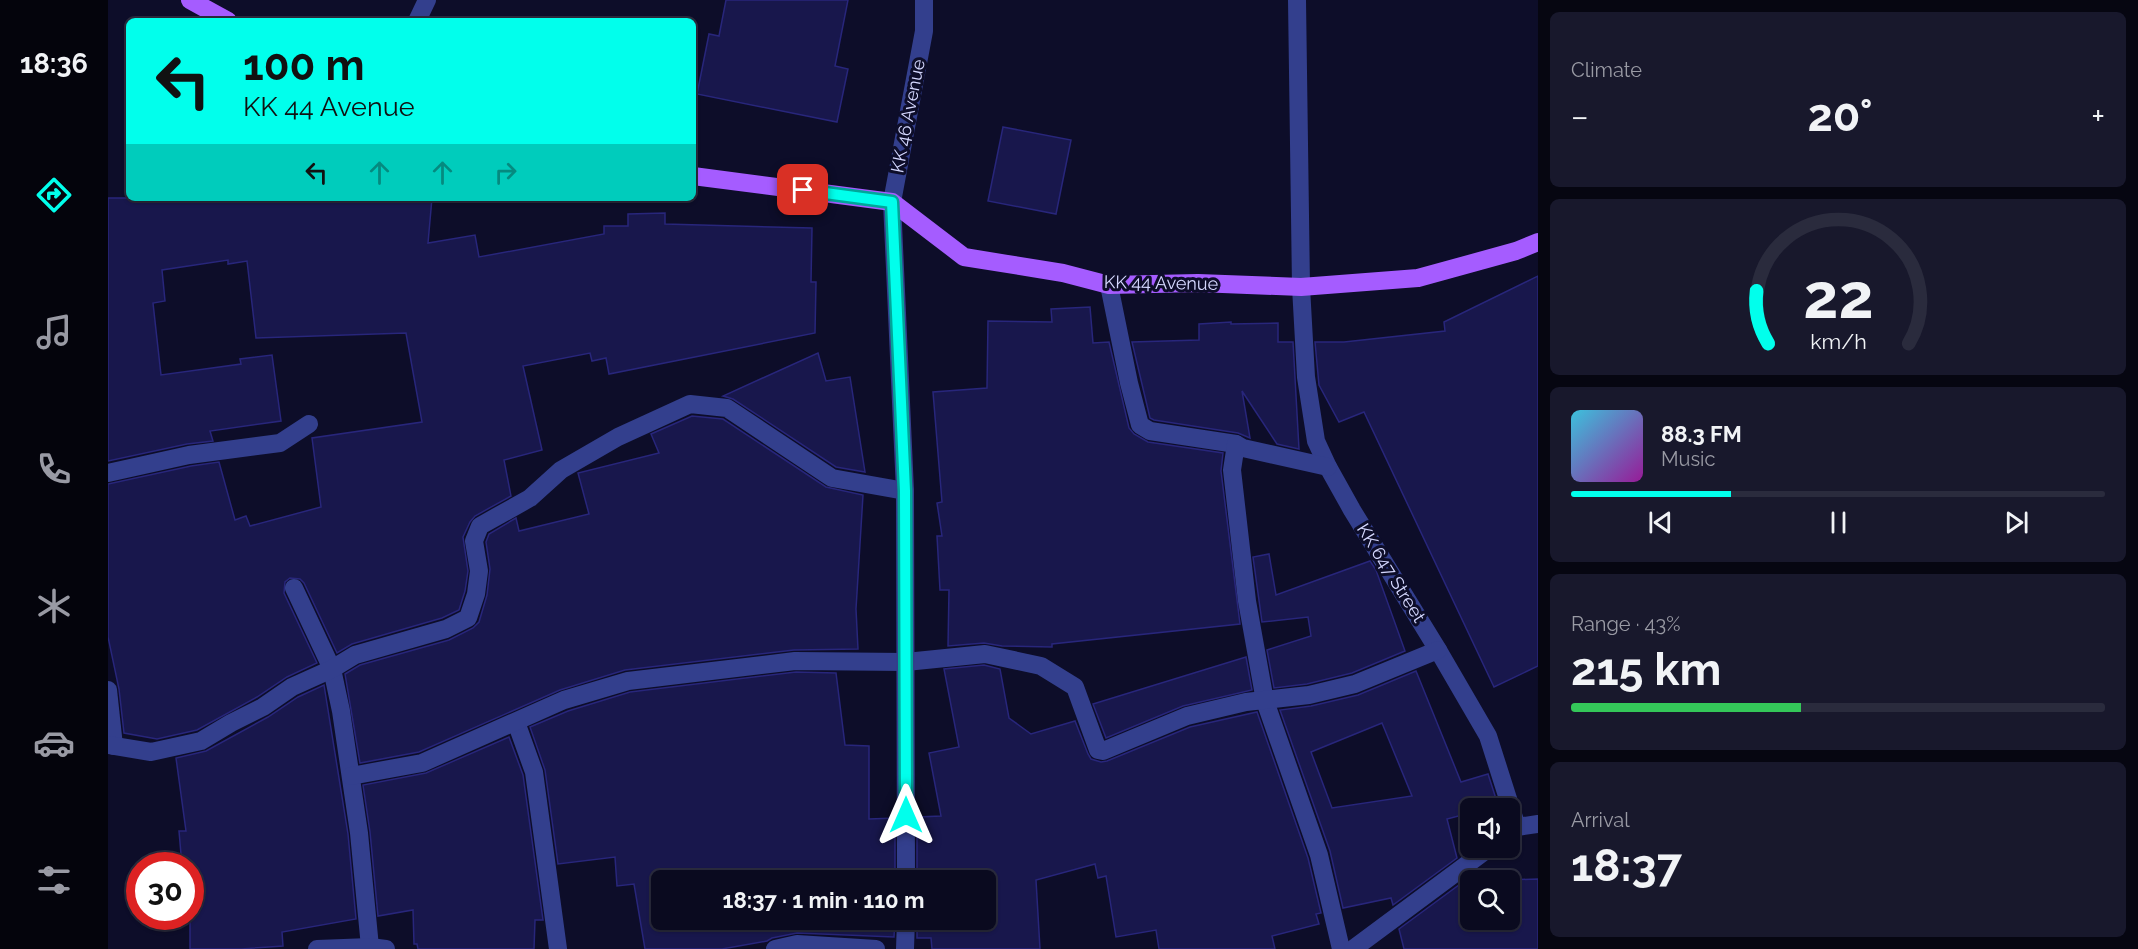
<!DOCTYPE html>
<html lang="en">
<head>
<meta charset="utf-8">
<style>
	:root { --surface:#0a0a1f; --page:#18182c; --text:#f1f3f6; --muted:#999aa4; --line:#2a2b3d; --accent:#01ffec }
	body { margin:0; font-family:Raleway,sans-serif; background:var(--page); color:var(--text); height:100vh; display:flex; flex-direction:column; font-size:22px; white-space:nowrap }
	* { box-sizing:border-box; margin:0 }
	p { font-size:20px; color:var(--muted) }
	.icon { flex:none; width:33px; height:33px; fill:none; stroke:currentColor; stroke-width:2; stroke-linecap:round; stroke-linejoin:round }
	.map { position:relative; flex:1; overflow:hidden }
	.panel { display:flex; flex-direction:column; gap:12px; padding:12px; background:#060611; width:600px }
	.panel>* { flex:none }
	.banner { position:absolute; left:18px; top:18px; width:570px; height:183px; border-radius:9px; box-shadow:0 2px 4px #0004,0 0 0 2px var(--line); background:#01ffec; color:#111; overflow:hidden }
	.tools { position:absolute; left:1352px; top:798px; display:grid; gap:12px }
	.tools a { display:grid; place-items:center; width:60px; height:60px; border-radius:9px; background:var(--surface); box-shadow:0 2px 4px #0004,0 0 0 2px var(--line); font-size:30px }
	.speed { position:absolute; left:18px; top:852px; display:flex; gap:12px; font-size:30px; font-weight:700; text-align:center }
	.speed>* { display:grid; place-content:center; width:78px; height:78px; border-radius:50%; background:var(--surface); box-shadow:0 2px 4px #0004,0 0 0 2px var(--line); line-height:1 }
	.speed .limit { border:9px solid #d22; background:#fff; color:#111 }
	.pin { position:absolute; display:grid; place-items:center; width:51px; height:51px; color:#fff; margin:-26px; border-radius:12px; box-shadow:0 3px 9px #0006 }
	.me { position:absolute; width:66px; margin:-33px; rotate:0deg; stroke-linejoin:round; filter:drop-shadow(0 0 4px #0008) }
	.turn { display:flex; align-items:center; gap:21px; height:126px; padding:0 18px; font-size:27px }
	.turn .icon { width:78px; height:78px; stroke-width:2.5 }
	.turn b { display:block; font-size:42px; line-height:51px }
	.lanes { display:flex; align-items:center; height:57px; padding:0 18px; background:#0003; justify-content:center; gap:30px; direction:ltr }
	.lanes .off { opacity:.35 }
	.big { font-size:45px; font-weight:700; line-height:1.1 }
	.panel .card { flex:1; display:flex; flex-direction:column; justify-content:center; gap:9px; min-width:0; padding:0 21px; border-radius:9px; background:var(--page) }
	.panel .dial { align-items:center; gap:0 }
	.dial svg { height:156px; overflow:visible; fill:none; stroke:var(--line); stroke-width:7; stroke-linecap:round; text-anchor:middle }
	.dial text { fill:var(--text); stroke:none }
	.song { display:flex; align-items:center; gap:18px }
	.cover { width:72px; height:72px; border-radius:9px; background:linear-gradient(135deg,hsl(190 70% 55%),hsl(300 70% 35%)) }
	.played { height:6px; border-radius:3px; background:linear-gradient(90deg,var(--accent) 30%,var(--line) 30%) }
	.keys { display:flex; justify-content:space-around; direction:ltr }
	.heat { display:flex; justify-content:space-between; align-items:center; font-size:33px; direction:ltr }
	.charge { height:9px; border-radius:4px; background:linear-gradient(90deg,#34c759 43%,var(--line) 0) }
	.trip { position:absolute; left:543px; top:870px; width:345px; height:60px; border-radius:9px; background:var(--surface); box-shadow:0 2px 4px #0004,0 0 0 2px var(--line); font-weight:700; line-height:60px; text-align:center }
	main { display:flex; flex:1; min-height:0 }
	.tabs { display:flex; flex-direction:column; width:108px; justify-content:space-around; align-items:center; background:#04040c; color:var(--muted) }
	.tabs .icon { width:42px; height:42px }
	.tabs .current { color:var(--accent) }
	.tabs b { font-size:27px; color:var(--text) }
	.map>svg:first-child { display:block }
</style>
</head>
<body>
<main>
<nav class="tabs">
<b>18:36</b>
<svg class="icon current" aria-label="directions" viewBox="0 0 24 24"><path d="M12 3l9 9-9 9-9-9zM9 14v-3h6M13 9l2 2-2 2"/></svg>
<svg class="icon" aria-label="music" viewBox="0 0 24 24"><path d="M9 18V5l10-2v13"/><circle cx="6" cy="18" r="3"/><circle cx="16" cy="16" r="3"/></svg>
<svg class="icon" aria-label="phone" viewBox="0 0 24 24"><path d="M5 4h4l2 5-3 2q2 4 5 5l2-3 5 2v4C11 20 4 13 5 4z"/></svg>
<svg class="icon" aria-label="climate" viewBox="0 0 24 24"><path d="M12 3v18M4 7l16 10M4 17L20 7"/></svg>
<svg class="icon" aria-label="car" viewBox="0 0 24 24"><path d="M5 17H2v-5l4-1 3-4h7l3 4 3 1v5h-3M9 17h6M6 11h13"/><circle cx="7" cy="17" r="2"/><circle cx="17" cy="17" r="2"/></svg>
<svg class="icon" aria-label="filters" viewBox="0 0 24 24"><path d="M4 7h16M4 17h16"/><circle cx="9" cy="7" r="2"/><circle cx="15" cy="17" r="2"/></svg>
</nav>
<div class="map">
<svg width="1430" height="949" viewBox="0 0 1430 949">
	<rect width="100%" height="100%" fill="#0d0d29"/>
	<g fill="#18174c" stroke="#28267b" stroke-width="1.5" fill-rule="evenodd">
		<path d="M618,0H740L727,66L740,69L729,122L589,94L601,34L611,36Z"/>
		<path d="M895,127L963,140L948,214L880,201Z"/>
		<path d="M0,198H324L320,243L367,235L371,257L496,234V226H520V214L557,213V224L704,228L703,282H708L707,333L501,374L498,358L484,361L482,353L415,366L434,450L396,460L403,496L367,516L362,522L355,537L360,571L357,591L351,610L334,618L244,644L229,653L196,583L192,579L182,578L177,582L176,593L209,663L179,677L149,697L89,730L49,739L16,733L11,689L0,637V484L83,466L111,462L127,520L138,516L142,526L213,507L204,438L314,422L298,333L148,338L139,261L120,264V260L54,270L57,301L45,303L53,375L133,364L132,359L164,355L173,421L102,431L105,441L79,444L0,461Z"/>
		<path d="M1430,276V666L1386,687L1256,412L1231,422L1211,385L1207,342H1236L1337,331L1336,322Z"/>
		<path d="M982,307L985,343L1001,342L1021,428L1026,434L1040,442L1115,453L1113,471L1132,624L944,644V647L894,646L876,643L840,646L841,590H832L829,536H834L829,503L834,502L825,392L879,388L880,321L944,322L943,309Z"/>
		<path d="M1123,322V324L1170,323V342H1185L1191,449L1169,444L1134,391L1142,438L1130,433L1046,420L1042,418L1024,342L1091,340V324Z"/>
		<path d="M710,353L718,381L742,377L757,472L728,467L625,399L615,396Z"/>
		<path d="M584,416L615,419L718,487L755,495L748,609L750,649L686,650L517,670L452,690L311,752L252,763L237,674L252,665L341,640L365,628L371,622L379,595L382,569L378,542L381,534L408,518L411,531L481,514L470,473L551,453L543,434Z"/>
		<path d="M1161,554L1168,595L1262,561L1268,570L1297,651L1244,673L1199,684L1166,688L1159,650L1203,636L1200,617L1154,622L1145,557Z"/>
		<path d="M1138,657L1144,690L1075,706L998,738L985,704Z"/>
		<path d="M876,665L892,669L901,718L923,734L967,721L980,754L983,759L993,762L999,761L1082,727L1149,712L1200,858L1213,913L1208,914L1211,924L1164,936L1167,949H1051L1048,930L1008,937L998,876L990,878L987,864L928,880L932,949H824L823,938H809V920H878V880H809V817L833,816L821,753L851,747L836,669Z"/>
		<path d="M1308,671L1353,782L1380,774L1390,805L1378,808H1362V813L1339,819L1349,858L1285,905L1283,898L1235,908L1222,851L1172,710L1203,706L1250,695ZM1274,723L1304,796L1224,808L1203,752Z"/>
		<path d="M688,672L728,673L737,745L761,746V819L787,818V880H554V920H787L786,937L689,933L664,938L659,941L614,949H537L526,884L509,886L507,857L450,864L437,770L422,727L460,711L522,692Z"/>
		<path d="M216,685L240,834L248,919L174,932L175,946L133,949H82V866H74L71,831H78L68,758L98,751L160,717L190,697Z"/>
		<path d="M401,737L415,775L435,920H427L426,949H310L309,944H306L305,910L270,916L262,832L255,785L318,773Z"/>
		<path d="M1430,879V949H1296L1291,929L1355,882H1362V920H1401V880H1396Z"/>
	</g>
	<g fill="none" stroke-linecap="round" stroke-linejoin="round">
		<g stroke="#333f8d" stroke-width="18">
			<path d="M1189,0L1193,287L1198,377L1208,441L1220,467L1244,510L1330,650L1380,736L1409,827L1430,824"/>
			<path d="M309,21L319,0"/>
			<path d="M1001,285L1021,383L1032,425L1042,431L1128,444"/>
			<path d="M1220,467L1135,448L1128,444L1124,470L1139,601L1157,701L1211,855L1233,949"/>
			<path d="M0,473L81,455L172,443L201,424"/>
			<path d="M186,588L224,669L233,711L251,833L262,947"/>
			<path d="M0,690L6,746"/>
			<path d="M408,722L426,772L450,949"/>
			<path d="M0,745L43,752L93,741L123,723L155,707L184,687L224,669L247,655L338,629L360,618L368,594L371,571L366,541L372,526L422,498L453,470L510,437L582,404L619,408L724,478L797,491"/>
			<path d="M243,776L314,763L456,700L520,681L687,661L798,662L877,654L933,666L967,687L990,750L995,751L1079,716L1138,702L1201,695L1247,684L1330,650"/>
			<path d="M798,880L797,491L784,202L816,31V0"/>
			<path d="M209,949L262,947L278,949"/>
			<path d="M667,949L689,944L768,949"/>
			<path d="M797,949L798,920"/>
			<path d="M1245,949L1381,848"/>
		</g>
		<g stroke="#a55cff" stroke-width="18">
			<path d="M82,0L120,21"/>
			<path d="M585,176L784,202L856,257L955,273L1001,285L1090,283L1193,287L1310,278L1408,251L1430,242"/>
		</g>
	</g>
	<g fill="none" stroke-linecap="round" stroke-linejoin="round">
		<defs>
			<path id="route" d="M695,190L784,202L797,491L798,815"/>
		</defs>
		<use href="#route" stroke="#01a699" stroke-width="15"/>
		<use href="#route" stroke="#01ffec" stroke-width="10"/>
	</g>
	<g text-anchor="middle" stroke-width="6" stroke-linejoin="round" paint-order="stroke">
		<g font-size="18" fill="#d5d8ff" stroke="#0d0d29">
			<text transform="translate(800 116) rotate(-79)" y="6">KK 46 Avenue</text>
			<text transform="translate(1053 283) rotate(1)" y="6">KK 44 Avenue</text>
			<text transform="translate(1283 573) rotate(58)" y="6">KK 647 Street</text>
		</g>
	</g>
</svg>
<div class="tools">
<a><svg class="icon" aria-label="sound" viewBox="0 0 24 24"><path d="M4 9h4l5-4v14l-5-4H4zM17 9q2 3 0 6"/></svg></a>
<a><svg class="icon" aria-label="search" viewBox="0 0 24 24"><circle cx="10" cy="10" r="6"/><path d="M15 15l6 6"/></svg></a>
</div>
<div class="speed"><div class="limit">30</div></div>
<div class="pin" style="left:695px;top:190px;background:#d93025"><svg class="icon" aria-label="arrive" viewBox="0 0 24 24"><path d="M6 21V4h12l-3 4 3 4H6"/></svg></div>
<svg class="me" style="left:798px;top:815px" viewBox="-20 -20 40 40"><path d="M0-17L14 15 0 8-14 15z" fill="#01ffec" stroke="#fff" stroke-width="4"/></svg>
<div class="trip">18:37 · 1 min · 110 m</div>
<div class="banner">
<div class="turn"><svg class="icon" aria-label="left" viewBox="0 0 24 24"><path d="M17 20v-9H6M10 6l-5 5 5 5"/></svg><div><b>100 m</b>KK 44 Avenue</div></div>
<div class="lanes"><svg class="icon" aria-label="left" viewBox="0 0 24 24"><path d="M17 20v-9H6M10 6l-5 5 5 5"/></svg><svg class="icon off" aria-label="ahead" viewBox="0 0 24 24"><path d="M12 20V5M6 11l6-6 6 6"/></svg><svg class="icon off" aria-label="ahead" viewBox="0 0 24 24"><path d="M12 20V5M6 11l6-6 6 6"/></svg><svg class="icon off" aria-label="right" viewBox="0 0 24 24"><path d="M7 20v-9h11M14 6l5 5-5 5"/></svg></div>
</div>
</div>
<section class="panel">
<div class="card"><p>Climate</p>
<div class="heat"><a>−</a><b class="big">20°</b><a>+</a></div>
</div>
<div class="card dial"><svg viewBox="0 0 100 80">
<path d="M14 69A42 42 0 1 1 86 69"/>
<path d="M14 69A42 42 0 0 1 8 42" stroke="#01ffec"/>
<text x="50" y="56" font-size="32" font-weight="700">22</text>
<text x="50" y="72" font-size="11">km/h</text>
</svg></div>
<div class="card">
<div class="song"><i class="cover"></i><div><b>88.3 FM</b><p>Music</p></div></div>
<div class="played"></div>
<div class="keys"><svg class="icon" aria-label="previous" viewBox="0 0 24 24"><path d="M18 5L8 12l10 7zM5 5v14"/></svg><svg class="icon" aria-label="pause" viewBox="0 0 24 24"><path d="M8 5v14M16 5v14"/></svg><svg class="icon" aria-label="next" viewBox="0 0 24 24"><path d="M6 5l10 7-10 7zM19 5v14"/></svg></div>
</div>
<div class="card"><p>Range · 43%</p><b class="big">215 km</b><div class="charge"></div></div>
<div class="card"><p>Arrival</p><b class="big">18:37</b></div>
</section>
</main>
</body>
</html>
